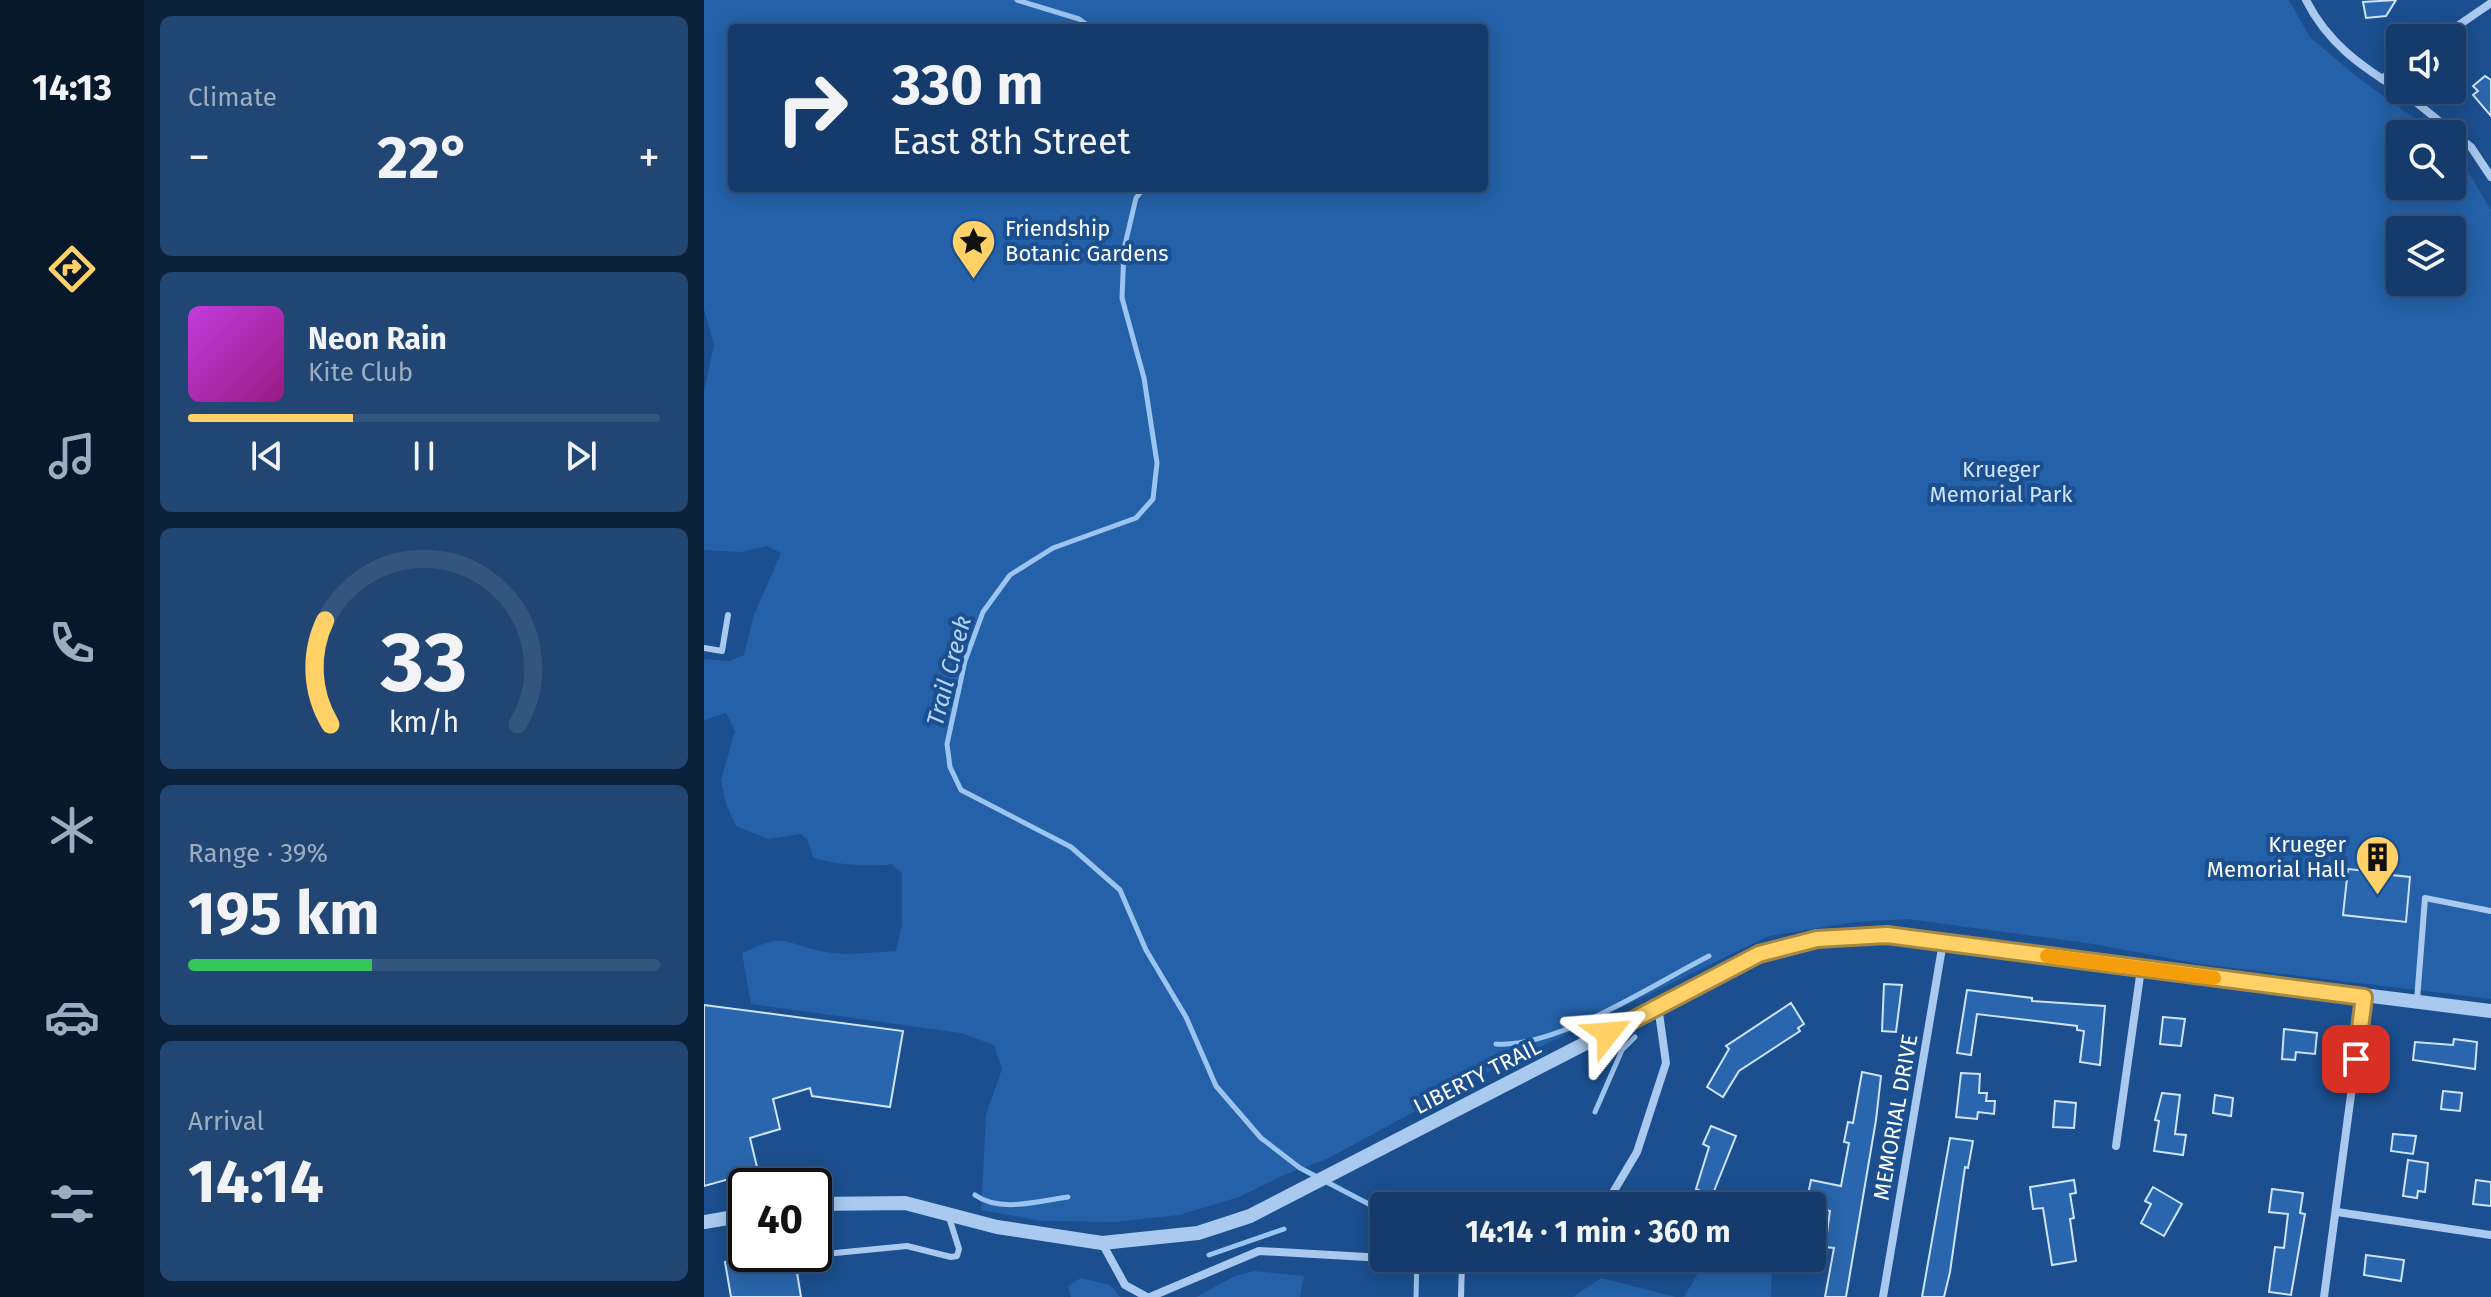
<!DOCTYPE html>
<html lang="en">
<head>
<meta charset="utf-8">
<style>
	:root { --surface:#143b6b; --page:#214673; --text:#f1f3f6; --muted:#9dadc1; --line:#33557e; --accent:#ffd166 }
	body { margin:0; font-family:"Fira Sans",sans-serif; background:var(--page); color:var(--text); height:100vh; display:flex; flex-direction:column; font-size:30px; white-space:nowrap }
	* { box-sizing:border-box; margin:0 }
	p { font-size:26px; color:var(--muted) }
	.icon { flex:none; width:44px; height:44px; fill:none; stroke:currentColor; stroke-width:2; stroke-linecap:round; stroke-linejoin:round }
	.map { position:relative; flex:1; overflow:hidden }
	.panel { display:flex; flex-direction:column; gap:16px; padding:16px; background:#0b203b; width:560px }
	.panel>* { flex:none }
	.guide { position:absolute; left:24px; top:24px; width:760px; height:168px; border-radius:8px; box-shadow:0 4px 20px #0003,0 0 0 2px var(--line); background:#143b6b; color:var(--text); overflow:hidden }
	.fabs { position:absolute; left:1682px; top:24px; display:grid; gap:16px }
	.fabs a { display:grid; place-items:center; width:80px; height:80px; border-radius:8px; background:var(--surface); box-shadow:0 4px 20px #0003,0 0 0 2px var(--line); font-size:40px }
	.speed { position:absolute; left:24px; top:1168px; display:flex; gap:16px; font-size:40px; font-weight:700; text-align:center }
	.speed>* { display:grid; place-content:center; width:104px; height:104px; border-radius:50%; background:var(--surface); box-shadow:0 4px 20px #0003,0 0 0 2px var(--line); line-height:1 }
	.speed .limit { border:4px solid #111; border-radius:12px; background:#fff; color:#111 }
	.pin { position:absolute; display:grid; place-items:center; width:68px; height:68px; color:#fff; margin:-34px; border-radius:16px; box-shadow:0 4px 12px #0006 }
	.me { position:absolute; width:88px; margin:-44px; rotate:62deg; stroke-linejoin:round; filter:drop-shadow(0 0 6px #0008) }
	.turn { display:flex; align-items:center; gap:28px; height:168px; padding:0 32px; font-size:36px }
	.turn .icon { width:104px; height:104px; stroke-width:2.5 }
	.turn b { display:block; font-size:56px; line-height:68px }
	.big { font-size:60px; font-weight:700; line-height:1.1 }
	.panel .card { flex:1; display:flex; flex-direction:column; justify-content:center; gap:12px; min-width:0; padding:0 28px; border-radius:12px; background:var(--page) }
	.panel .dial { align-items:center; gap:0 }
	.dial svg { height:208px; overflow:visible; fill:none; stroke:var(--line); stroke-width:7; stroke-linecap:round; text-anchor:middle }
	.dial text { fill:var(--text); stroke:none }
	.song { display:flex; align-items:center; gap:24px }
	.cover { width:96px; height:96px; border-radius:12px; background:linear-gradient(135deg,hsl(290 70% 55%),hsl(310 70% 35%)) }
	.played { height:8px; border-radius:4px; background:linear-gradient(90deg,var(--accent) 35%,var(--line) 35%) }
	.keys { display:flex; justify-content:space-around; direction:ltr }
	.heat { display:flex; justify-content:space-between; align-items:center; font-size:44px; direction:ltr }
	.charge { height:12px; border-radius:6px; background:linear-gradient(90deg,#34c759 39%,var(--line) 0) }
	.trip { position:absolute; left:666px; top:1192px; width:456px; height:80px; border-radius:8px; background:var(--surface); box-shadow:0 4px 20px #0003,0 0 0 2px var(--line); font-weight:700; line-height:80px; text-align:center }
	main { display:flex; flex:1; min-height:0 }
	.dock { display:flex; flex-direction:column; width:144px; justify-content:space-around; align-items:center; background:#08182b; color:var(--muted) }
	.dock .icon { width:56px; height:56px }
	.dock .selected { color:var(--accent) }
	.dock b { font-size:36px; color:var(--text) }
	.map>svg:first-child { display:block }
</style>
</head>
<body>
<main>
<nav class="dock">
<b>14:13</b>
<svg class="icon selected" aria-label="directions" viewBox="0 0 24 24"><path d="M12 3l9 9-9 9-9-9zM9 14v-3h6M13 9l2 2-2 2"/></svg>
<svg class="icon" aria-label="music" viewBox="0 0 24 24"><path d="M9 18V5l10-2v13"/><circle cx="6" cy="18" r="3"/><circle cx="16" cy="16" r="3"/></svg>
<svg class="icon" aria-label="phone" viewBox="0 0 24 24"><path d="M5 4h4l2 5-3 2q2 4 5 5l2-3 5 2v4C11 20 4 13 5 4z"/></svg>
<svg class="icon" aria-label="climate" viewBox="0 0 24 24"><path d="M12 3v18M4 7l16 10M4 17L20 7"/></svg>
<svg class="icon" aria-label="car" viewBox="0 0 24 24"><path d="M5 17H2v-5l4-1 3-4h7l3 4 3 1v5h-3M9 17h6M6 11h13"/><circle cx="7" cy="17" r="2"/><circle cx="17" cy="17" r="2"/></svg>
<svg class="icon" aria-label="filters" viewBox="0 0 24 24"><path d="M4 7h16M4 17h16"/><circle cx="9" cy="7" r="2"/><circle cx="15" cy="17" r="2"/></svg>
</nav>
<section class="panel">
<div class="card"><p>Climate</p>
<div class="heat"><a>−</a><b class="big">22°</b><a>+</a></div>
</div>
<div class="card">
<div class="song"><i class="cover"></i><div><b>Neon Rain</b><p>Kite Club</p></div></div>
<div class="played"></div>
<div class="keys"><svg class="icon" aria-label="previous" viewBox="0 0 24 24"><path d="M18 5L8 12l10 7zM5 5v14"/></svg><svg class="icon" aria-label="pause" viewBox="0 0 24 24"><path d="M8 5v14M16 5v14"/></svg><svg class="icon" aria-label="next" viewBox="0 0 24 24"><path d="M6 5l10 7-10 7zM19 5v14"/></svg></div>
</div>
<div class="card dial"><svg viewBox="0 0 100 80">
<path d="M14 69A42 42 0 1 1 86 69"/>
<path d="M14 69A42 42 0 0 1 12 29" stroke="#ffd166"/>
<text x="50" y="56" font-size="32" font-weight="700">33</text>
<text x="50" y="72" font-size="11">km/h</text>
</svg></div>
<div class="card"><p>Range · 39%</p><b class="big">195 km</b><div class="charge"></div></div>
<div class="card"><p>Arrival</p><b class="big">14:14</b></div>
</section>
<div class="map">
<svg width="1787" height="1297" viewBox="0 0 1787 1297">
	<rect width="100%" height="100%" fill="#1b4f8f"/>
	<g fill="#2461a8" fill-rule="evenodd">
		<path d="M0,0H1585L1606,37L1652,76L1732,134H1696V186H1748V145L1787,210V999L1496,964L1383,943L1203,919L1151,922L1065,936L774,1077L623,1159L582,1174L535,1197L475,1215L412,1222L338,1221L277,1210L282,1115L298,1069L290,1045L257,1033L47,1004L38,953C84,931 78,944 122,952C144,956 170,952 192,951L198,924V873L187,864C173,868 122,864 109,857L103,839L96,834L64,839L32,826L22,804L17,780L31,731L22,713L0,720V659L25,661L40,655L50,615L77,553L63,546L37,552L0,550V391L10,345L0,309ZM28,28H780V188H28ZM1696,230H1748V282H1696Z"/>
		<path d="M1003,1258H1068L1067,1297H980Z"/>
		<path d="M550,1271L600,1276L596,1297H492L531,1276Z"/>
		<path d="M377,1278L406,1285L416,1297H367L364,1286Z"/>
		<path d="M897,1278L972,1297H869Z"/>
	</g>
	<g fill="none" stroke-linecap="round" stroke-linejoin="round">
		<g stroke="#9cc4f0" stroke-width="5">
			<path d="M313,0L375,19L387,28"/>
			<path d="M440,188L432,198L420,249L418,298L440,378L453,463L449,499L432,518L349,548L306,575L279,612L261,661L243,744L246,767L257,790L367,847L416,890L442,950L482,1017L512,1086L557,1138L596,1168L680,1212"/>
			<path d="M792,1044C854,1048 948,985 1005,956"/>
			<path d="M891,1112L918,1050L931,1037"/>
			<path d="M271,1195C296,1213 335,1201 364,1197"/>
			<path d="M505,1255L580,1229"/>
			<path d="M712,1297L713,1258"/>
		</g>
	</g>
	<g fill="#2a66ad" stroke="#cfe3fa" stroke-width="2">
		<path d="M1692,0L1682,16L1662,18L1659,2Z"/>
		<path d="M1781,76L1787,80V116L1769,95L1774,91L1769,86Z"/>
		<path d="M1664,863L1689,866L1688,875L1706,877L1702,922L1639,915L1644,869L1663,871Z"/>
		<path d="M1180,984L1198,985L1192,1032L1178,1031Z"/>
		<path d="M1263,990L1328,998V1001L1401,1006L1396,1065L1376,1062L1380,1031L1373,1030V1026L1273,1014L1267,1055L1253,1053Z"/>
		<path d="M1087,1003L1100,1024L1094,1028L1096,1031L1035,1071L1019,1097L1003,1087L1025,1049L1022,1046Z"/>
		<path d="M0,1005L199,1031L186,1107L108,1096L106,1088L69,1099L76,1129L46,1138L54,1171L0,1186Z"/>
		<path d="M1459,1017L1481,1019L1477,1046L1456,1044Z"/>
		<path d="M1580,1029L1613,1033L1611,1054L1592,1052L1591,1060L1578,1059Z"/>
		<path d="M1750,1039L1773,1042L1771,1069L1709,1060L1711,1042L1749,1045Z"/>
		<path d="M1158,1072L1177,1076L1172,1120L1142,1297H1121L1130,1248L1121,1247L1126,1211L1102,1204L1107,1180L1137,1186L1145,1143L1140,1142L1144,1122L1149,1123Z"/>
		<path d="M1257,1073L1276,1074L1275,1093H1283L1282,1101H1291L1290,1114L1274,1112L1273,1119L1252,1117Z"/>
		<path d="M1739,1091L1758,1093L1756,1111L1737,1109Z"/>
		<path d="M1458,1093L1476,1095L1471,1134L1482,1135L1479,1155L1450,1151L1455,1121L1451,1120Z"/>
		<path d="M1511,1095L1529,1098L1527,1116L1509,1113Z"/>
		<path d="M1351,1101L1372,1103L1370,1128L1349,1127Z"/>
		<path d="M1007,1126L1032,1136L1008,1196L992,1189L1005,1147L999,1144Z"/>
		<path d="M1689,1134L1712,1136L1709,1154L1687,1151Z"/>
		<path d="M1246,1138L1269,1141L1264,1168L1261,1167L1246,1272L1240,1297H1218Z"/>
		<path d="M1704,1160L1724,1163L1721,1192L1714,1191L1713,1198L1699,1196Z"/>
		<path d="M1370,1180L1372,1193L1366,1194L1370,1218L1366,1219L1372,1261L1348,1265L1339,1208L1329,1209L1326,1187Z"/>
		<path d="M1772,1180L1787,1182V1206L1769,1204Z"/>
		<path d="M1449,1187L1478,1204L1460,1236L1437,1223L1447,1204L1441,1201Z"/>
		<path d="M1568,1189L1599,1193L1596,1213L1601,1214L1587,1295L1565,1292L1571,1247L1580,1248L1584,1214L1565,1212Z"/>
		<path d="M65,1254H90L97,1297H27L21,1262Z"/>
		<path d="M1662,1255L1700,1260L1697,1281L1660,1275Z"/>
	</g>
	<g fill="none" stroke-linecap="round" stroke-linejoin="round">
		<g stroke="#a9c9ee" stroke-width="6">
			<path d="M0,648L18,651L24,615"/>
			<path d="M1713,1000L1721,898L1787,911"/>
			<path d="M110,1219L114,1249L121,1254L203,1246L247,1257L253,1256L255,1249L244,1214"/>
			<path d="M757,1297L758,1263"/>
		</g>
		<g stroke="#a9c9ee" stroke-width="8">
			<path d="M1602,0C1623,42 1656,66 1696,90"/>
			<path d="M1736,38L1787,3"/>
			<path d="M1678,79L1696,66"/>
			<path d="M1697,90L1767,147L1787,177"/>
			<path d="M1412,1146L1437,969"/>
			<path d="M901,1206L933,1152L962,1063L954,1006"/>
			<path d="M1633,1212L1787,1235"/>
			<path d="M398,1243L421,1285L443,1297"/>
			<path d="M744,1263L838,1258"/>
			<path d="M446,1297L555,1251L680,1258"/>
			<path d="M1179,1297L1239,942"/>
			<path d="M1620,1297L1660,997"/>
		</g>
		<g stroke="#a9c9ee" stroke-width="14">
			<path d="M110,1204L201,1203L293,1227L398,1243L494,1233L546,1216L1055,954L1113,939L1183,935L1787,1011"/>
			<path d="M0,1222L42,1215"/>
		</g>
	</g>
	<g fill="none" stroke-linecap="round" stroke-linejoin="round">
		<defs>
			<path id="route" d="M904,1033L1055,954L1113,939L1183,935L1660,997L1652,1059"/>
		</defs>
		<use href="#route" stroke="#a68842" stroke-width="20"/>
		<use href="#route" stroke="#ffd166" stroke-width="14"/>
		<path stroke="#f59e0b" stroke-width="14" d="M1343,956L1510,978"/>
	</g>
	<defs>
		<symbol id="sight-pin" viewBox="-11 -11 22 30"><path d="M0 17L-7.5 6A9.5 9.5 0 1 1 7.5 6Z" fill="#ffd166" stroke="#1b4f8f"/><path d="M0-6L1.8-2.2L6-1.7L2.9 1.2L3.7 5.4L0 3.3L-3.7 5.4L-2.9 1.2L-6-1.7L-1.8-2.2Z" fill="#111"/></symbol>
		<symbol id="building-pin" viewBox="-11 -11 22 30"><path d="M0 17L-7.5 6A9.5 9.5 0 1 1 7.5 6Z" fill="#ffd166" stroke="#1b4f8f"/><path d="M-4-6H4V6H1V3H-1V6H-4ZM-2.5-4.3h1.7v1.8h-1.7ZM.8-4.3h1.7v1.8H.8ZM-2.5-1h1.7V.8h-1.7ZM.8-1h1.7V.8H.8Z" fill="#111"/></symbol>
	</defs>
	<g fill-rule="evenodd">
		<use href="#sight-pin" x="244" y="216" width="51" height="69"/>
		<use href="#building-pin" x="1648" y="832" width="51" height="69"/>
	</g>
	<g text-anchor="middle" stroke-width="8" stroke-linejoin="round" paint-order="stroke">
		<g font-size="22" fill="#fff" stroke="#1b4f8f" text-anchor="start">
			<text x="301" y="236">Friendship<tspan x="301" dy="25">Botanic Gardens</tspan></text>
			<text x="1642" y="852" text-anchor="end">Krueger<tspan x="1642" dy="25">Memorial Hall</tspan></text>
		</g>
		<g font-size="22" fill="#cfe3fa" stroke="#1b4f8f">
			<text x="1297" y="477">Krueger<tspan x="1297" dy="25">Memorial Park</tspan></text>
		</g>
		<g font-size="22" fill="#fff" stroke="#1b4f8f">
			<text transform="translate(773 1076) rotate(-27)" y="8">LIBERTY TRAIL</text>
			<text transform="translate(1191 1117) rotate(-80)" y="8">MEMORIAL DRIVE</text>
		</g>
		<g font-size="24" font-style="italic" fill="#b5d3f5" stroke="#1b4f8f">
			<text transform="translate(245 671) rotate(-75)" y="8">Trail Creek</text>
		</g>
	</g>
</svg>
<div class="fabs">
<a><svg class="icon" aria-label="sound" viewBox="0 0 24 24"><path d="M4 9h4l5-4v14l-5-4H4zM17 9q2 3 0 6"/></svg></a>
<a><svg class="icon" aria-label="search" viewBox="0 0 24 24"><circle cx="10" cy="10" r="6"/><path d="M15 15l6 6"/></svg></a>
<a><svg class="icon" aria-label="layers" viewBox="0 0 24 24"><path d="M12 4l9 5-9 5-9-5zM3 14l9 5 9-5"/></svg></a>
</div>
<div class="speed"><div class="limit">40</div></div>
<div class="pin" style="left:1652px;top:1059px;background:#d93025"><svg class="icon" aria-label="arrive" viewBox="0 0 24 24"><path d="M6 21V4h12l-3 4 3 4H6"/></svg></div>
<svg class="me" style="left:904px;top:1033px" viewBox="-20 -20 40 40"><path d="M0-17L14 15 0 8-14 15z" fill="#ffd166" stroke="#fff" stroke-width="4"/></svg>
<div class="trip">14:14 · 1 min · 360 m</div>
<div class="guide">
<div class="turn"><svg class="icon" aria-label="right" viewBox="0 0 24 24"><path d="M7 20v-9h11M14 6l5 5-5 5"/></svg><div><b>330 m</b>East 8th Street</div></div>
</div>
</div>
</main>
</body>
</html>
